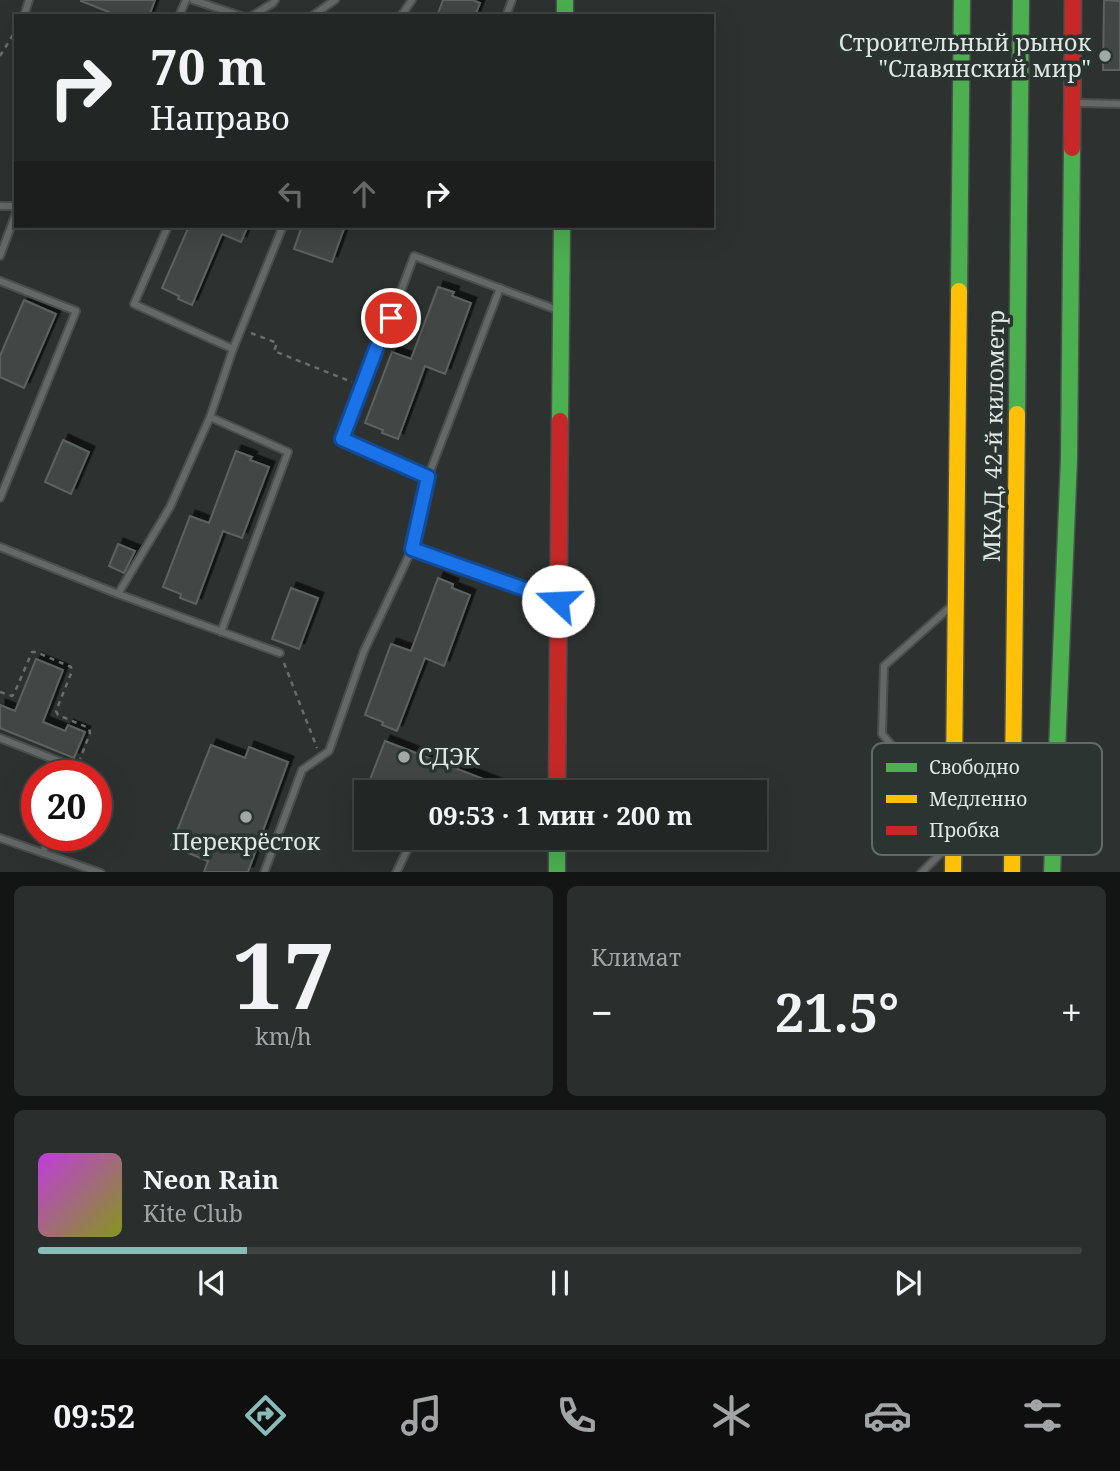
<!DOCTYPE html>
<html lang="ru">
<head>
<meta charset="utf-8">
<style>
	:root { --surface:#222624; --page:#2a2e2c; --text:#f1f3f6; --muted:#a2a5a6; --line:#3f4341; --accent:#8bbbb9 }
	body { margin:0; font-family:"Noto Serif",serif; background:var(--page); color:var(--text); height:100vh; display:flex; flex-direction:column; font-size:26px; white-space:nowrap }
	* { box-sizing:border-box; margin:0 }
	p { font-size:23px; color:var(--muted) }
	.icon { flex:none; width:38px; height:38px; fill:none; stroke:currentColor; stroke-width:2; stroke-linecap:round; stroke-linejoin:round }
	.map { position:relative; height:872px; overflow:hidden }
	.panel { display:flex; flex-direction:column; gap:14px; padding:14px; background:#131514; flex:1 }
	.panel>* { flex:none }
	.hud { position:absolute; left:14px; top:14px; width:700px; height:214px; border-radius:0px; box-shadow:0 7px 28px #0002,0 0 0 2px var(--line); background:#222624; color:var(--text); overflow:hidden }
	.speed { position:absolute; left:21px; top:760px; display:flex; gap:14px; font-size:35px; font-weight:700; text-align:center }
	.speed>* { display:grid; place-content:center; width:91px; height:91px; border-radius:50%; background:var(--surface); box-shadow:0 7px 28px #0002,0 0 0 2px var(--line); line-height:1 }
	.speed .limit { border:10px solid #d22; background:#fff; color:#111 }
	.pin { position:absolute; display:grid; place-items:center; width:60px; height:60px; color:#fff; margin:-30px; border:4px solid #fff; border-radius:50%; box-shadow:0 2px 7px #0007 }
	.me { position:absolute; width:77px; margin:-38px; rotate:290deg; stroke-linejoin:round; filter:drop-shadow(0 0 5px #0008) }
	.turn { display:flex; align-items:center; gap:24px; height:147px; padding:0 21px; font-size:32px }
	.turn .icon { width:91px; height:91px; stroke-width:2.5 }
	.turn b { display:block; font-size:49px; line-height:60px }
	.lanes { display:flex; align-items:center; height:66px; padding:0 21px; background:#0003; justify-content:center; gap:35px; direction:ltr }
	.lanes .off { opacity:.35 }
	.big { font-size:52px; font-weight:700; line-height:1.1 }
	.panel .card { flex:1; display:flex; flex-direction:column; justify-content:center; gap:10px; min-width:0; padding:0 24px; border-radius:10px; background:var(--page) }
	.panel .dial { align-items:center; gap:0 }
	.dial b { font-size:91px; line-height:1 }
	.song { display:flex; align-items:center; gap:21px }
	.cover { width:84px; height:84px; border-radius:10px; background:linear-gradient(135deg,hsl(290 70% 55%),hsl(70 70% 35%)) }
	.played { height:7px; border-radius:4px; background:linear-gradient(90deg,var(--accent) 20%,var(--line) 20%) }
	.keys { display:flex; justify-content:space-around; direction:ltr }
	.heat { display:flex; justify-content:space-between; align-items:center; font-size:38px; direction:ltr }
	.panel .tiles { flex:1; display:grid; gap:14px; grid-template-columns:1fr 1fr }
	.card:last-child { grid-column:span 2 }
	.trip { position:absolute; left:354px; top:780px; width:413px; height:70px; border-radius:0px; background:var(--surface); box-shadow:0 7px 28px #0002,0 0 0 2px var(--line); font-weight:700; line-height:70px; text-align:center }
	.tab-bar { display:flex; height:112px; justify-content:space-around; align-items:center; background:#0e0f0e; color:var(--muted) }
	.tab-bar .icon { width:49px; height:49px }
	.tab-bar .current { color:var(--accent) }
	.tab-bar b { font-size:32px; color:var(--text) }
	.map>svg:first-child { display:block }
</style>
</head>
<body>
<div class="map">
<svg width="1120" height="873" viewBox="0 0 1120 873">
	<defs>
		<filter id="shadow"><feDropShadow dx="5.5" dy="-5.5" stdDeviation="0" flood-color="#0009"/></filter>
	</defs>
	<rect width="100%" height="100%" fill="#2d3230"/>
	<g fill="#424644" stroke="#5d6260" stroke-width="2" filter="url(#shadow)">
		<path d="M81,0H155L149,16H119L81,1Z"/>
		<path d="M443,0H473L480,3L475,16H437Z"/>
		<path d="M1104,0L1120,1V70H1103Z"/>
		<path d="M189,226H248L241,242L222,234L192,305L178,299L179,296L162,288Z"/>
		<path d="M302,226H345L332,262L294,249Z"/>
		<path d="M438,287L454,292L452,296L471,303L445,374L425,366L398,439L382,433L383,430L365,423L392,352L411,359Z"/>
		<path d="M24,300L56,314L24,388L0,377V356Z"/>
		<path d="M63,440L89,452L71,494L45,482Z"/>
		<path d="M236,451L252,457L250,460L269,467L242,538L223,531L196,604L180,598L181,594L163,587L190,516L209,523Z"/>
		<path d="M118,544L135,551L124,573L109,566Z"/>
		<path d="M438,578L453,584L452,588L470,595L444,666L425,658L397,731L382,725L383,722L365,715L391,644L411,651Z"/>
		<path d="M291,588L318,598L299,649L272,639Z"/>
		<path d="M36,659L63,670L43,722L65,731L68,725L85,732L74,758L0,728V705L15,711Z"/>
		<path d="M385,741L517,792V793H373L366,790Z"/>
		<path d="M211,745L245,758L249,747L288,762L248,872H204L208,861L171,846Z"/>
	</g>
	<g fill="none" stroke-linecap="round" stroke-linejoin="round">
		<defs>
			<g id="lane">
				<path d="M193,0L241,16"/>
				<path d="M24,16L29,0"/>
				<path d="M179,16L186,0"/>
				<path d="M252,16L273,3L275,0"/>
				<path d="M312,16L335,0"/>
				<path d="M401,16L412,0"/>
				<path d="M506,16L512,0"/>
				<path d="M1078,103L1120,104"/>
				<path d="M0,206H16"/>
				<path d="M168,226L134,304L233,349L283,226"/>
				<path d="M0,256L16,213"/>
				<path d="M0,281L76,311L0,498"/>
				<path d="M500,288L428,477L412,549L556,601"/>
				<path d="M210,417L288,452L221,632"/>
				<path d="M428,477L342,439L378,344L391,318L414,256L560,311"/>
				<path d="M0,547L118,594L280,653"/>
				<path d="M118,594L170,507L210,417L233,349"/>
				<path d="M0,738L76,768L73,775"/>
				<path d="M946,808L882,734L884,666L948,609"/>
				<path d="M0,838L101,873"/>
				<path d="M43,853L50,835"/>
				<path d="M264,873L302,770L329,751L364,651L412,549"/>
				<path d="M396,873L412,840"/>
				<path d="M921,873L947,847"/>
			</g>
			<g id="fast">
				<path d="M565,0V16"/>
				<path d="M959,291L962,0"/>
				<path d="M1017,414L1021,0"/>
				<path d="M560,421L562,226"/>
				<path d="M557,838V873"/>
				<path d="M1052,873L1069,459L1072,148"/>
			</g>
			<g id="slow">
				<path d="M953,873L959,291"/>
				<path d="M1012,873L1017,414"/>
			</g>
			<g id="jam">
				<path d="M1072,148L1073,0"/>
				<path d="M557,793L560,421"/>
			</g>
		</defs>
		<use href="#lane" stroke="#4a4f4e" stroke-width="10"/>
		<use href="#fast" stroke="#4a4f4e" stroke-width="19"/>
		<use href="#slow" stroke="#4a4f4e" stroke-width="19"/>
		<use href="#jam" stroke="#4a4f4e" stroke-width="19"/>
		<g stroke="#696d6c" stroke-width="2.5" stroke-dasharray="5 5" stroke-linecap="butt">
			<path d="M0,56L16,30"/>
			<path d="M251,333L277,343L274,351L352,382"/>
			<path d="M284,663L317,748"/>
			<path d="M0,692L12,696L14,694L32,652H36L71,667L72,671L56,711L58,715L89,728L90,733L80,759"/>
		</g>
		<use href="#lane" stroke="#646967" stroke-width="6"/>
		<use href="#fast" stroke="#4caf50" stroke-width="16"/>
		<use href="#slow" stroke="#ffc107" stroke-width="16"/>
		<use href="#jam" stroke="#c62828" stroke-width="16"/>
	</g>
	<g fill="none" stroke-linecap="round" stroke-linejoin="round">
		<defs>
			<path id="route" d="M391,318L378,344L342,439L428,477L412,549L558,601"/>
		</defs>
		<use href="#route" stroke="#114b97" stroke-width="18"/>
		<use href="#route" stroke="#1a73e8" stroke-width="12"/>
	</g>
	<g fill="#a2a8a6" stroke="#2a3531" stroke-width="2.5">
		<circle cx="1105" cy="56" r="7"/>
		<circle cx="404" cy="757" r="7"/>
		<circle cx="246" cy="817" r="7"/>
	</g>
	<g text-anchor="middle" stroke-width="7" stroke-linejoin="round" paint-order="stroke">
		<g font-size="23" fill="#e1e7e5" stroke="#2a3531" text-anchor="end">
			<text x="1091" y="51">Строительный рынок<tspan x="1091" dy="26">"Славянский мир"</tspan></text>
			<text x="418" y="765" text-anchor="start">СДЭК</text>
			<text x="246" y="850" text-anchor="middle">Перекрёсток</text>
		</g>
		<g font-size="23" fill="#e1e7e5" stroke="#2a3531">
			<text transform="translate(994 436) rotate(-89)" y="8">МКАД, 42-й километр</text>
		</g>
	</g>
	<rect x="872" y="743" width="230" height="112" rx="10" fill="#2a3531" stroke="#616a67" stroke-width="2"/>
	<rect x="886" y="763" width="31" height="9" fill="#4caf50"/>
	<rect x="886" y="795" width="31" height="8" fill="#ffc107"/>
	<rect x="886" y="826" width="31" height="9" fill="#c62828"/>
	<g font-size="19" fill="#e1e7e5">
		<text x="929" y="774">Свободно</text>
		<text x="929" y="806">Медленно</text>
		<text x="929" y="837">Пробка</text>
	</g>
</svg>
<div class="speed"><div class="limit">20</div></div>
<div class="pin" style="left:391px;top:318px;background:#d93025"><svg class="icon" aria-label="arrive" viewBox="0 0 24 24"><path d="M6 21V4h12l-3 4 3 4H6"/></svg></div>
<svg class="me" style="left:558px;top:601px" viewBox="-20 -20 40 40"><circle r="19" fill="#fff"/><path d="M0-13L10 11 0 6-10 11z" fill="#1a73e8"/></svg>
<div class="trip">09:53 · 1 мин · 200 m</div>
<div class="hud">
<div class="turn"><svg class="icon" aria-label="right" viewBox="0 0 24 24"><path d="M7 20v-9h11M14 6l5 5-5 5"/></svg><div><b>70 m</b>Направо</div></div>
<div class="lanes"><svg class="icon off" aria-label="left" viewBox="0 0 24 24"><path d="M17 20v-9H6M10 6l-5 5 5 5"/></svg><svg class="icon off" aria-label="ahead" viewBox="0 0 24 24"><path d="M12 20V5M6 11l6-6 6 6"/></svg><svg class="icon" aria-label="right" viewBox="0 0 24 24"><path d="M7 20v-9h11M14 6l5 5-5 5"/></svg></div>
</div>
</div>
<section class="panel">
<div class="tiles">
<div class="card dial"><b>17</b><p>km/h</p></div>
<div class="card"><p>Климат</p>
<div class="heat"><a>−</a><b class="big">21.5°</b><a>+</a></div>
</div>
<div class="card">
<div class="song"><i class="cover"></i><div><b>Neon Rain</b><p>Kite Club</p></div></div>
<div class="played"></div>
<div class="keys"><svg class="icon" aria-label="previous" viewBox="0 0 24 24"><path d="M18 5L8 12l10 7zM5 5v14"/></svg><svg class="icon" aria-label="pause" viewBox="0 0 24 24"><path d="M8 5v14M16 5v14"/></svg><svg class="icon" aria-label="next" viewBox="0 0 24 24"><path d="M6 5l10 7-10 7zM19 5v14"/></svg></div>
</div>
</div>
</section>
<nav class="tab-bar">
<b>09:52</b>
<svg class="icon current" aria-label="directions" viewBox="0 0 24 24"><path d="M12 3l9 9-9 9-9-9zM9 14v-3h6M13 9l2 2-2 2"/></svg>
<svg class="icon" aria-label="music" viewBox="0 0 24 24"><path d="M9 18V5l10-2v13"/><circle cx="6" cy="18" r="3"/><circle cx="16" cy="16" r="3"/></svg>
<svg class="icon" aria-label="phone" viewBox="0 0 24 24"><path d="M5 4h4l2 5-3 2q2 4 5 5l2-3 5 2v4C11 20 4 13 5 4z"/></svg>
<svg class="icon" aria-label="climate" viewBox="0 0 24 24"><path d="M12 3v18M4 7l16 10M4 17L20 7"/></svg>
<svg class="icon" aria-label="car" viewBox="0 0 24 24"><path d="M5 17H2v-5l4-1 3-4h7l3 4 3 1v5h-3M9 17h6M6 11h13"/><circle cx="7" cy="17" r="2"/><circle cx="17" cy="17" r="2"/></svg>
<svg class="icon" aria-label="filters" viewBox="0 0 24 24"><path d="M4 7h16M4 17h16"/><circle cx="9" cy="7" r="2"/><circle cx="15" cy="17" r="2"/></svg>
</nav>
</body>
</html>
